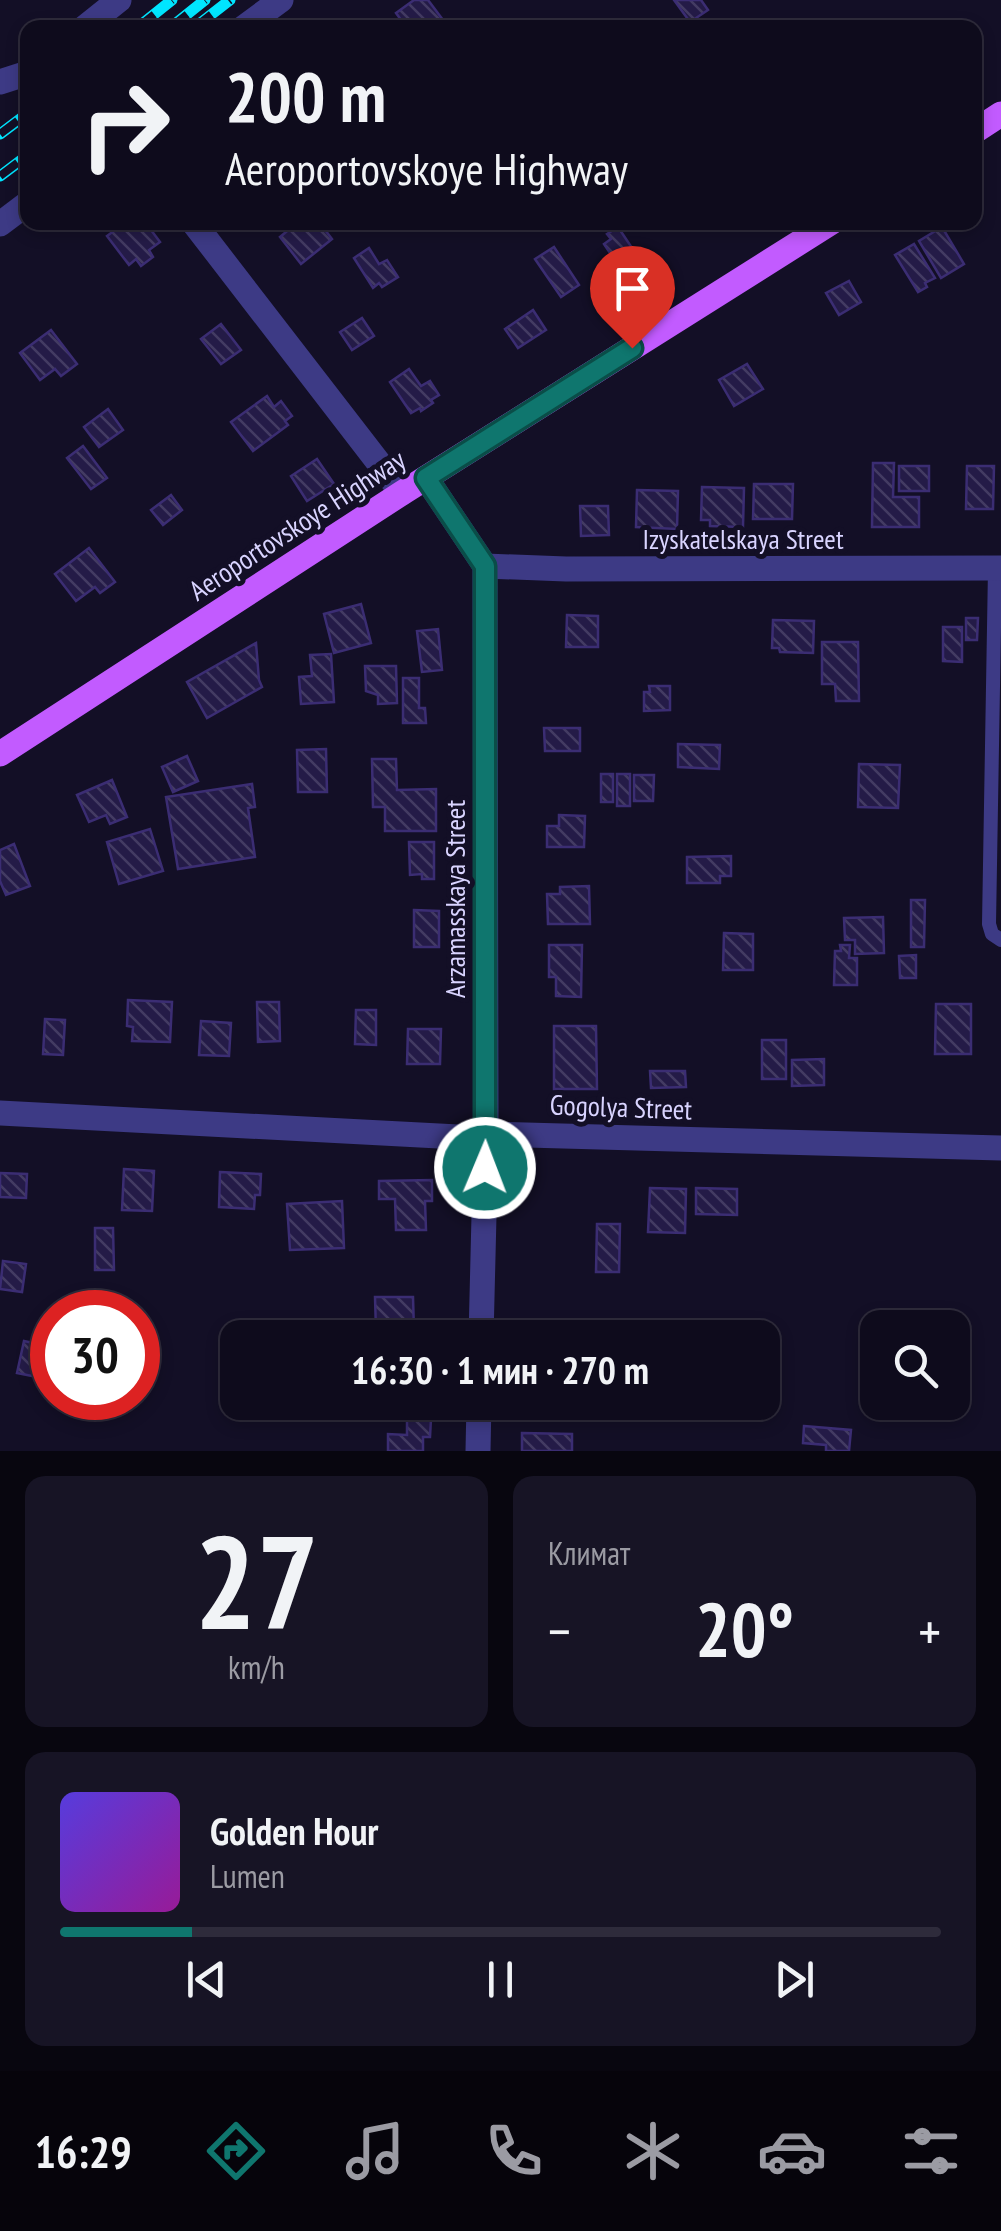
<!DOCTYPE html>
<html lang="ru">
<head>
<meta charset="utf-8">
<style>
	:root { --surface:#0e0b1c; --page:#171425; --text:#f1f3f6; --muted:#9b9ba3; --line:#2e2b3b; --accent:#0f766e }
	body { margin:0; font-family:"PT Sans Narrow",sans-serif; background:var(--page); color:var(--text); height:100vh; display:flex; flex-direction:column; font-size:38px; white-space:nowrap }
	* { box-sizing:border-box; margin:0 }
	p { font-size:32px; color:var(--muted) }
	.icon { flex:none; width:55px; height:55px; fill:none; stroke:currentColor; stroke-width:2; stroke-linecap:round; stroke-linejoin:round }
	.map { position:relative; height:1451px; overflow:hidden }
	.sheet { display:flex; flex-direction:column; gap:25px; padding:25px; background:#08060f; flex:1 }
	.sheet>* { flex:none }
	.hud { position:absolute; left:20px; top:20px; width:962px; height:210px; border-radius:20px; box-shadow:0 5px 15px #0003,0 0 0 2px var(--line); background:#0e0b1c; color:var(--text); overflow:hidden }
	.controls { position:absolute; left:860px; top:1310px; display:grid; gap:20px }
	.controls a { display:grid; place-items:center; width:110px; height:110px; border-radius:20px; background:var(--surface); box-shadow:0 5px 15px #0003,0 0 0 2px var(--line); font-size:50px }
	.speed { position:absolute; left:30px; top:1290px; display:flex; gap:20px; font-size:50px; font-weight:700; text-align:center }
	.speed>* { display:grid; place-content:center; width:130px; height:130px; border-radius:50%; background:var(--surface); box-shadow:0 5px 15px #0003,0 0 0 2px var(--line); line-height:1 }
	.speed .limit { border:15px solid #d22; background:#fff; color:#111 }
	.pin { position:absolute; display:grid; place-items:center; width:85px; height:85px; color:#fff; margin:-102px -42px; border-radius:50% 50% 50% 0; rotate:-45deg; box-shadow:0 0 10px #0007 }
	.pin .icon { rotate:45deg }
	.me { position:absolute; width:110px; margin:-55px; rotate:1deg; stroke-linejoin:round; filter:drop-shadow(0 0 8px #0008) }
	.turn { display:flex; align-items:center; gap:35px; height:210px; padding:0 40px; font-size:45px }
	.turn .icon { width:130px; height:130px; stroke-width:2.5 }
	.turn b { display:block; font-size:70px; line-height:85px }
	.big { font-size:75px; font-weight:700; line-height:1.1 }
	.sheet .widget { flex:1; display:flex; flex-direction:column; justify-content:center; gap:15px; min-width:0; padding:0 35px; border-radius:20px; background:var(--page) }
	.sheet .dial { align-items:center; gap:0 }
	.dial b { font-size:130px; line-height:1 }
	.song { display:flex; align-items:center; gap:30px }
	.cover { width:120px; height:120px; border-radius:15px; background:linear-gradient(135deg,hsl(250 70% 55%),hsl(300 70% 35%)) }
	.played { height:10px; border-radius:5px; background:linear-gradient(90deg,var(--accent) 15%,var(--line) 15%) }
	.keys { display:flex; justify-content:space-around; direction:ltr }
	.heat { display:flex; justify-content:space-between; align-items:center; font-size:55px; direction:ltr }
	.sheet .tiles { flex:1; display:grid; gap:25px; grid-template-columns:1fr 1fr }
	.widget:last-child { grid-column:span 2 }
	.trip { position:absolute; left:220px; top:1320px; width:560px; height:100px; border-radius:20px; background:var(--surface); box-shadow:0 5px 15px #0003,0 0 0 2px var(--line); font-weight:700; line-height:100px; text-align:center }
	.menu { display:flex; height:160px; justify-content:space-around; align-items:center; background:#06040b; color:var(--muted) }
	.menu .icon { width:70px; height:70px }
	.menu .active { color:var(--accent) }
	.menu b { font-size:45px; color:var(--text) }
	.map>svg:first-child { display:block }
</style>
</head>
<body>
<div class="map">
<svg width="1001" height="1451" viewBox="0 0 1001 1451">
	<defs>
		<pattern id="building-back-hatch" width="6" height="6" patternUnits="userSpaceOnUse" patternTransform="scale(2.5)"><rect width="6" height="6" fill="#241b47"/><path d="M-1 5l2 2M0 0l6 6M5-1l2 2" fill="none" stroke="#433b63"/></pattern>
	</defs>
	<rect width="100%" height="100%" fill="#130f26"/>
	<g fill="url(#building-back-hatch)" stroke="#3b2d73" stroke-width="2.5">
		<path d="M414,0H428L449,28H407L396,13Z"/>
		<path d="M674,0H701L708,10L690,22Z"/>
		<path d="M126,222H145L160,242L149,250L153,257L141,266L136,259L129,265L107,236Z"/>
		<path d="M298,222H319L332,239L301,264L280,237Z"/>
		<path d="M618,227L642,263L624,274L604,244L611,239L607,234Z"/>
		<path d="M942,227L964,264L941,278L919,241Z"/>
		<path d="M914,244L935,278L925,283L927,287L918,292L895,255Z"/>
		<path d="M554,247L579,285L561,297L535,259Z"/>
		<path d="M369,248L379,264L387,260L398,277L382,287L379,283L373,288L354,258Z"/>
		<path d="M849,281L861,302L839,315L826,293Z"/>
		<path d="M533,310L546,330L518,348L505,329Z"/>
		<path d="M362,318L374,336L352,350L340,332Z"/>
		<path d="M221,324L241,350L221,364L201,339Z"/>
		<path d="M51,330L77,364L61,376L55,369L40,380L20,353Z"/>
		<path d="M747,364L763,389L734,406L719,380Z"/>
		<path d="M409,369L421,386L430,381L439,395L431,400L433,403L421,411L420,408L411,413L390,382Z"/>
		<path d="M267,396L274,407L281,401L292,416L285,421L288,425L253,451L231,422Z"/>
		<path d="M108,409L123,430L99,447L84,427Z"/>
		<path d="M83,446L107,478L91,489L67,458Z"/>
		<path d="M317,459L334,484L307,501L291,476Z"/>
		<path d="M873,463H894L893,497H919V527H872Z"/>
		<rect x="899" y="466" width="30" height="25"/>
		<path d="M967,466H994L993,509H966Z"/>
		<path d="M754,484H793L792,519H753Z"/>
		<path d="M702,487L744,488L743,527L710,526V520H701Z"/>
		<path d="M637,490L678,491L677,529L636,527Z"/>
		<path d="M171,495L182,510L163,525L151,510Z"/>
		<path d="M580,506H608L609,535L581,536Z"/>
		<path d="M89,548L115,582L100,593L95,587L76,601L55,574Z"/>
		<path d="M361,604L371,643L334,653L324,614Z"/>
		<path d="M567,615L598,616V647H566Z"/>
		<path d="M966,618H978L977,640H966Z"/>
		<path d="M773,620L814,621L813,653L780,652L779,648H772Z"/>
		<path d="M943,627H962V662L943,661Z"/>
		<path d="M438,629L442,670L422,672L417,631Z"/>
		<path d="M822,642H858L859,701H836L835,684H822Z"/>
		<path d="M256,643L259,680L262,687L207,718L187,682Z"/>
		<path d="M331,654L334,702L301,704L299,677L312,676L310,655Z"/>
		<path d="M365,666H396L397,703L378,704V695L366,691Z"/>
		<path d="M403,678H419V708H425L426,723H403Z"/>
		<path d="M649,686H670V710L644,711V692H650Z"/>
		<path d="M544,728H580V751H545Z"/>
		<path d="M678,744L720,745L719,769L678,767Z"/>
		<path d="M326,749L327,792H298L297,750Z"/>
		<path d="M187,756L198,781L173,792L162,767Z"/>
		<path d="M372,759H396L397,790L436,789V831H385V807H373Z"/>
		<path d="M859,764L900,765L898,808L858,807Z"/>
		<rect x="601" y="774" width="12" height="28"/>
		<rect x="617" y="774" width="13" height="32"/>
		<path d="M634,775H654L653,801H634Z"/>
		<path d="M112,780L127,817L110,824L106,815L89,822L77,795Z"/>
		<path d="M252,784L255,807L248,808L255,857L178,869L166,797Z"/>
		<path d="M559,815L585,816L584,847H547V826H559Z"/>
		<path d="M150,829L163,871L119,884L107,842Z"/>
		<path d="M409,842H434V879H422V874L410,875Z"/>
		<path d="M14,844L30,886L6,895L0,881V850Z"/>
		<path d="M731,856V876H720V883H687V857Z"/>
		<path d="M589,886L590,924H548L547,894H560V887Z"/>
		<path d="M911,900H925L924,947H911Z"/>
		<path d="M414,910L439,911V947H414Z"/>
		<path d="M883,917L884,953L855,954V940H845L844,918Z"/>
		<path d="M724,933L753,934V970H723Z"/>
		<path d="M549,945H582L581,997L556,996V977H549Z"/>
		<path d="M840,945H850L849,958H857V985H834L835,951H841Z"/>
		<path d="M916,955V978H900L899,956Z"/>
		<path d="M128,1000L172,1002L170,1042L132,1041L133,1027L127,1026Z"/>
		<path d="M257,1002H279L280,1041L258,1042Z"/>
		<path d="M936,1004H971V1054H935Z"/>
		<path d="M356,1010H376V1045L355,1044Z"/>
		<path d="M45,1019L65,1020L63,1055L43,1054Z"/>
		<path d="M201,1021L231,1023L229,1056L199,1055Z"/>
		<path d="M554,1026H596L597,1089H554Z"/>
		<path d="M408,1029H441L440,1064H407Z"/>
		<rect x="762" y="1040" width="24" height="39"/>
		<path d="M824,1059V1085L792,1086V1060Z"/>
		<path d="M650,1071H685L686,1087L651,1088Z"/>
		<path d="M124,1169L154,1171L152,1211L122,1210Z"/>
		<path d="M220,1172L261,1174L260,1195H255L254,1209L219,1207Z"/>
		<path d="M0,1173L27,1174L26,1198L0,1197Z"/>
		<path d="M432,1180V1201H425L426,1230H396L395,1199H379V1181Z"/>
		<path d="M650,1188L686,1189L685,1233L648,1232Z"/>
		<path d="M696,1188L737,1189V1215L696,1214Z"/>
		<path d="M342,1201L344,1248L290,1250L287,1204Z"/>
		<path d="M597,1224H620L619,1272H596Z"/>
		<path d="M95,1228H113L114,1270H95Z"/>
		<path d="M3,1261L26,1264L22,1292L0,1289Z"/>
		<path d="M375,1297H413L414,1330L376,1331Z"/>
		<path d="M24,1341L52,1347L47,1379L17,1373Z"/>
		<path d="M407,1418L431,1419L430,1437H423V1451H388V1434L407,1435Z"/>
		<path d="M804,1426L851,1430L849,1451H826V1445L803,1443Z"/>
		<path d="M522,1433L572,1434V1451H522Z"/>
	</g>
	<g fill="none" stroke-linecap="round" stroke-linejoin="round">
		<path stroke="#3d3a85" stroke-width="14" d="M995,568L989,924L992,934L1001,940"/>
		<g stroke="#3d3a85" stroke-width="25">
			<path d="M84,28L119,0"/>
			<path d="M243,28L281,0"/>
			<path d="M0,82L28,73"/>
			<path d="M193,222L402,493"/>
			<path d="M0,224L28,203"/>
			<path d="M426,478L485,566L486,1134L481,1338"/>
			<path d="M485,566L566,569L1001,568"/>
			<path d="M0,1113L458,1137L486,1134L1001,1148"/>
			<path d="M478,1451L479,1402"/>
		</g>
		<g stroke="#c25bff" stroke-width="25">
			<path d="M975,131L1001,114"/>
			<path d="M0,754L402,493L832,222"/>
		</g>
		<defs>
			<g id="rail">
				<path d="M137,28L172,0"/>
				<path d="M170,28L205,0"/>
				<path d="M194,28L230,0"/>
				<path d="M0,134L28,113"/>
				<path d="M0,176L28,155"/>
			</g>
		</defs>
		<use href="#rail" stroke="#00e5ff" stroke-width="11"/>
		<use href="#rail" stroke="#130f26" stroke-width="8" stroke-dasharray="22" stroke-linecap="butt"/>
	</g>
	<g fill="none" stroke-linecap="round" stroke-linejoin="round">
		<defs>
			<path id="route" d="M485,1168V566L426,478L632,348"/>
		</defs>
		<use href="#route" stroke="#0a4d48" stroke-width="25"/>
		<use href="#route" stroke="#0f766e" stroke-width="18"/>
	</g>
	<g text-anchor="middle" stroke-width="10" stroke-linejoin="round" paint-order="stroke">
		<g font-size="28" fill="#d9d4ff" stroke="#130f26">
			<text transform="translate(297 525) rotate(-33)" y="10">Aeroportovskoye Highway</text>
			<text x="743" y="549">Izyskatelskaya Street</text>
			<text transform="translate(455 899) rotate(-90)" y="10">Arzamasskaya Street</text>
			<text transform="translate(621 1107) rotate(2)" y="10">Gogolya Street</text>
		</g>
	</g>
</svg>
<div class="controls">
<a><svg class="icon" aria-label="search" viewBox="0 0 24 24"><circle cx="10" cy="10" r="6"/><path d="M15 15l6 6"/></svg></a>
</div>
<div class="speed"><div class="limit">30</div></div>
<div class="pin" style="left:632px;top:348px;background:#d93025"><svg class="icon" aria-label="arrive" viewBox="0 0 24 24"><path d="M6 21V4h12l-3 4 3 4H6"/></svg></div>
<svg class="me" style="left:485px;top:1168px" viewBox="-20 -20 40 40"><circle r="17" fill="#0f766e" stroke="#fff" stroke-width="3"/><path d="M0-11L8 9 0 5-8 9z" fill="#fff"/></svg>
<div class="trip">16:30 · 1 мин · 270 m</div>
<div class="hud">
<div class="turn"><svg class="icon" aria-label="right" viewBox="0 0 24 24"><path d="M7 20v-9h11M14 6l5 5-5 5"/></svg><div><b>200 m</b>Aeroportovskoye Highway</div></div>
</div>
</div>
<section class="sheet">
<div class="tiles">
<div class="widget dial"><b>27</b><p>km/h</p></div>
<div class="widget"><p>Климат</p>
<div class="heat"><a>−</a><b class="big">20°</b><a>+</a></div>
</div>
<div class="widget">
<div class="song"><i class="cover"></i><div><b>Golden Hour</b><p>Lumen</p></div></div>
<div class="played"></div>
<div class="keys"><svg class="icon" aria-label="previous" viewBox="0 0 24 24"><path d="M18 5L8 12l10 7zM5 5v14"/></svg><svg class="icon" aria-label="pause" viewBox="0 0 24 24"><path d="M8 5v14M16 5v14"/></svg><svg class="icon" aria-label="next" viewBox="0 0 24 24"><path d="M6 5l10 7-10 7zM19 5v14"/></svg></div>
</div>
</div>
</section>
<nav class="menu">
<b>16:29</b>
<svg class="icon active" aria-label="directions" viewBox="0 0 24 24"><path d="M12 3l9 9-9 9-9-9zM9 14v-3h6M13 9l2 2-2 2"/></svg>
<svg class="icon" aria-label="music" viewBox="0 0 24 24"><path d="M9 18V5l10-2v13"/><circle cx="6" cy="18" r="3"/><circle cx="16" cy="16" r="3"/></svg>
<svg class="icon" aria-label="phone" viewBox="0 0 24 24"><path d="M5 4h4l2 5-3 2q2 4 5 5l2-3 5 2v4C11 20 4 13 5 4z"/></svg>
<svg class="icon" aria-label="climate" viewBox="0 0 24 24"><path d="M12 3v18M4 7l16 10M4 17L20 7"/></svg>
<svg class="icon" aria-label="car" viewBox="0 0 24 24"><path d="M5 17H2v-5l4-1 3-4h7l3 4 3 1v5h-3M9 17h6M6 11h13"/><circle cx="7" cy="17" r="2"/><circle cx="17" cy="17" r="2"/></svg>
<svg class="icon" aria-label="filters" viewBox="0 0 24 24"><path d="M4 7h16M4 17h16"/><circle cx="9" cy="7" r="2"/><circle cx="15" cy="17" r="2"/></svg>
</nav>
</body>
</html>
